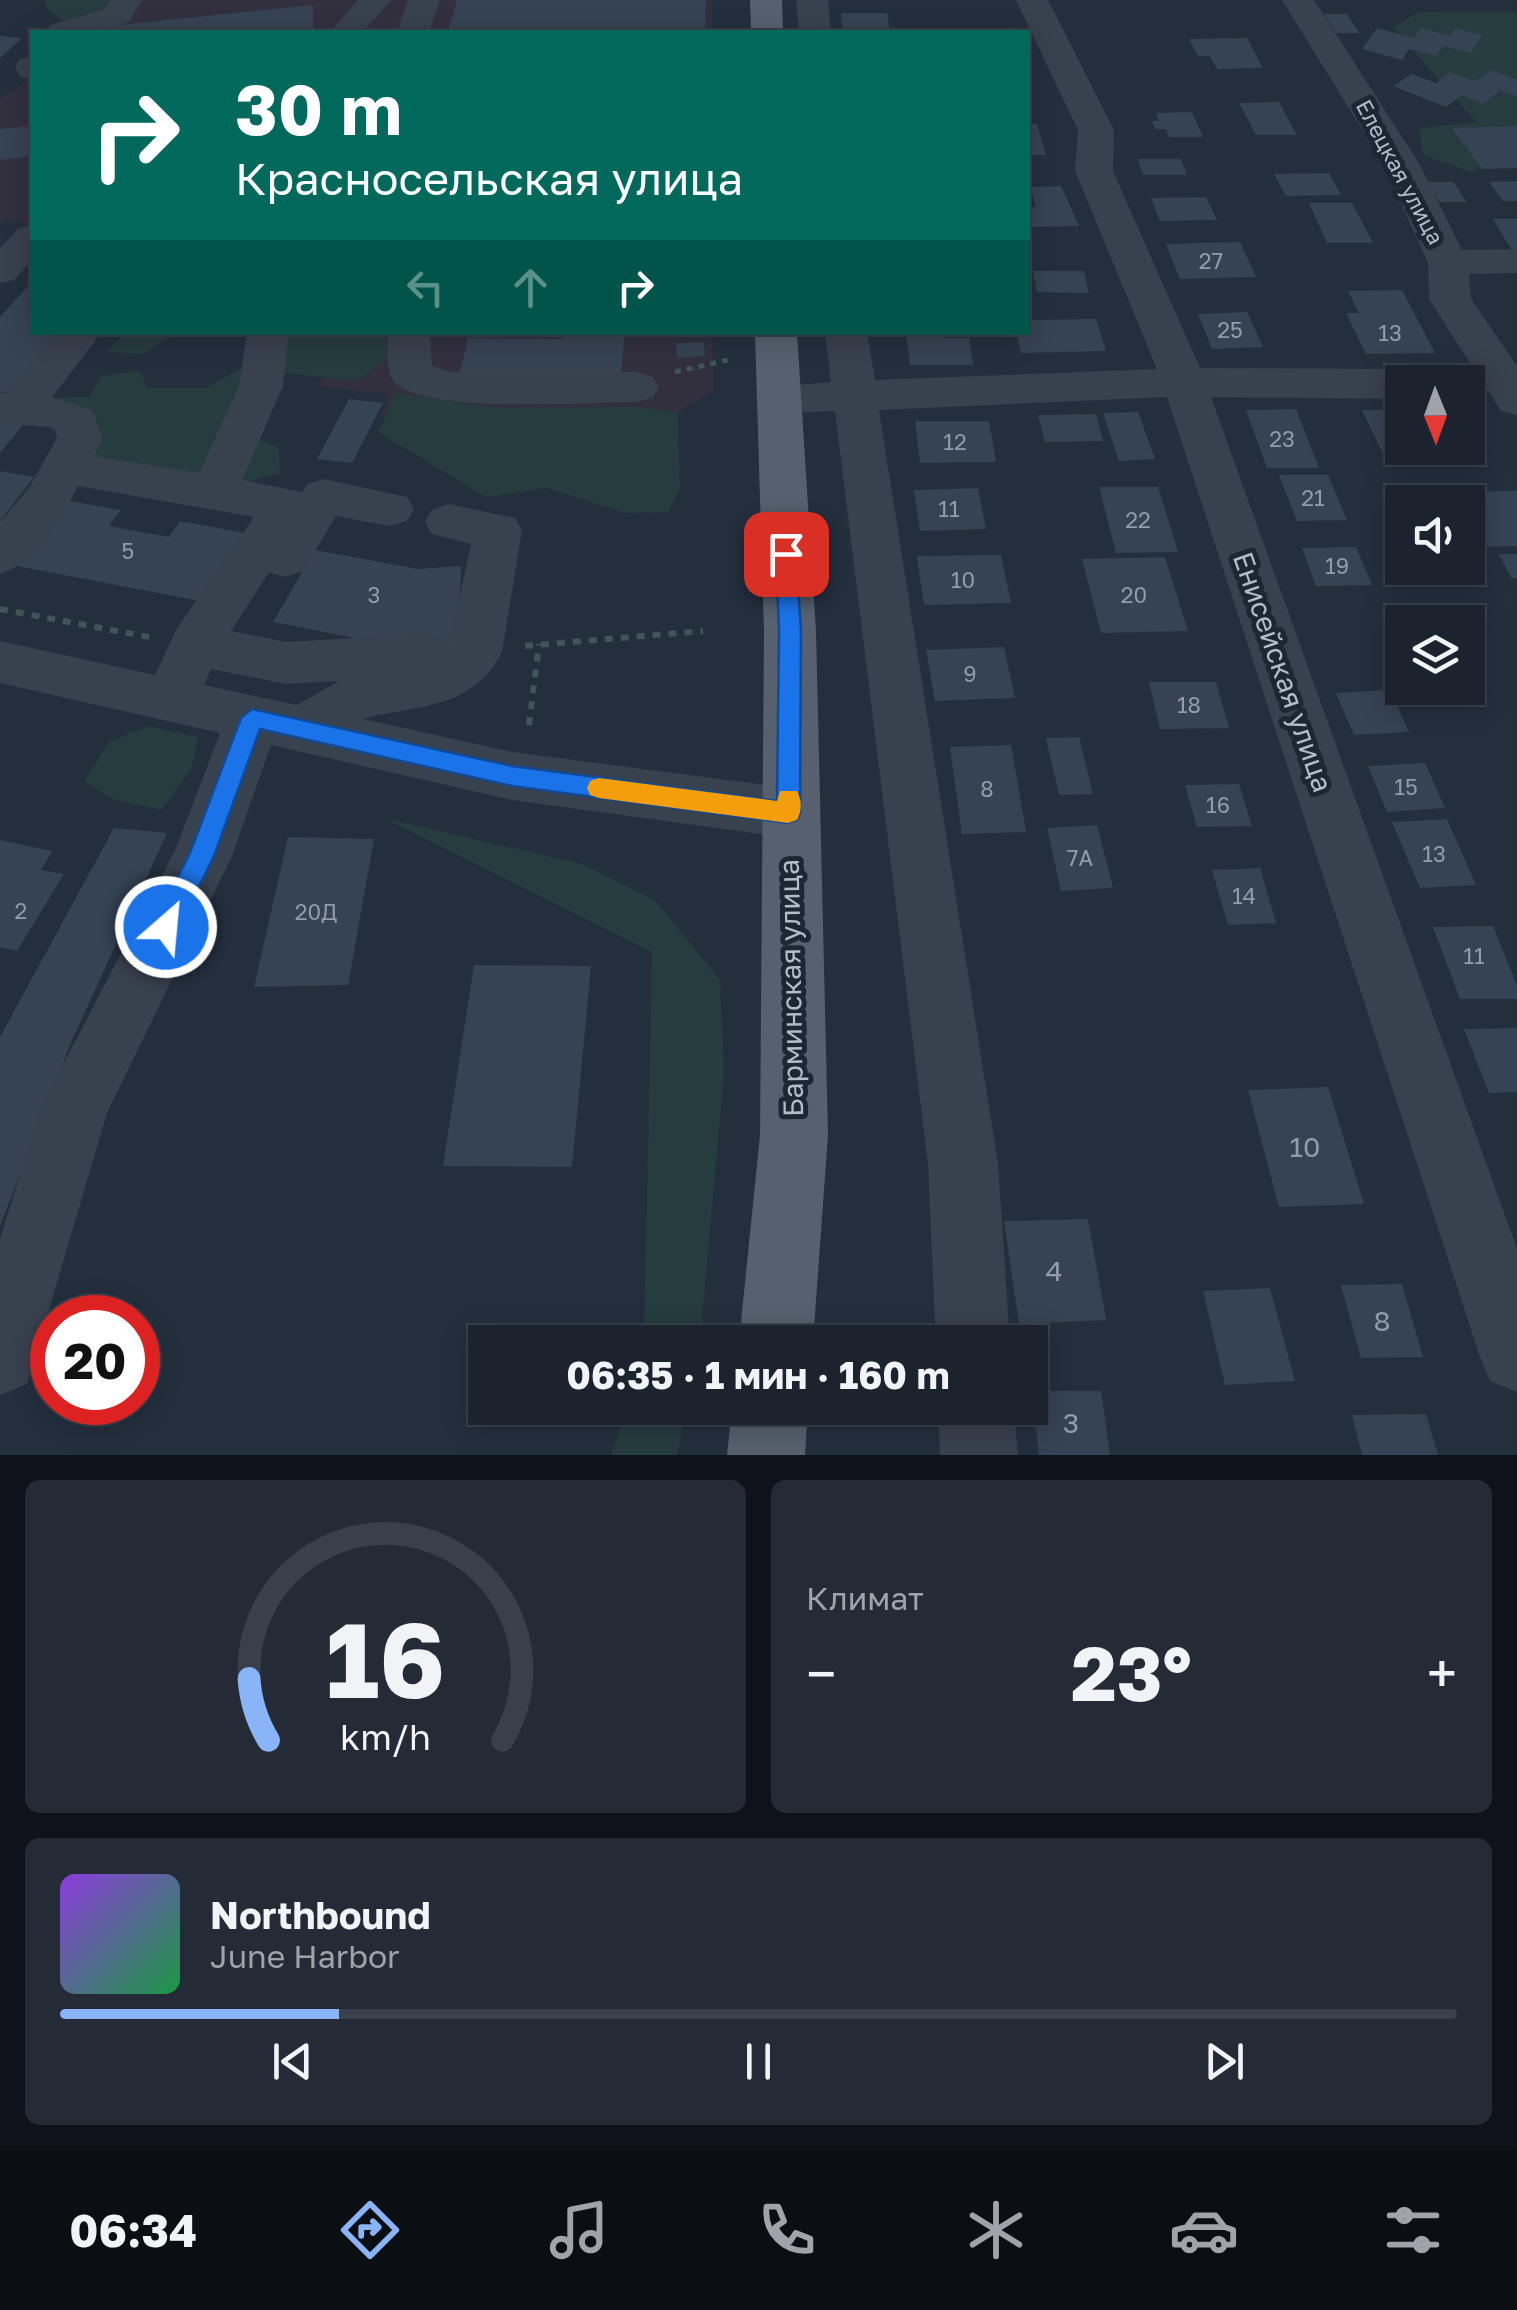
<!DOCTYPE html>
<html lang="ru">
<head>
<meta charset="utf-8">
<style>
	:root { --surface:#1b232e; --page:#242b36; --text:#f1f3f6; --muted:#a0a4aa; --line:#39404a; --accent:#8ab4f8 }
	body { margin:0; font-family:"Golos Text",sans-serif; background:var(--page); color:var(--text); height:100vh; display:flex; flex-direction:column; font-size:38px; white-space:nowrap }
	* { box-sizing:border-box; margin:0 }
	p { font-size:32px; color:var(--muted) }
	.icon { flex:none; width:55px; height:55px; fill:none; stroke:currentColor; stroke-width:2; stroke-linecap:round; stroke-linejoin:round }
	.map { position:relative; height:1455px; overflow:hidden }
	.drawer { display:flex; flex-direction:column; gap:25px; padding:25px; background:#0f1319; flex:1 }
	.drawer>* { flex:none }
	.top-card { position:absolute; left:30px; top:30px; width:1000px; height:305px; border-radius:0px; box-shadow:0 5px 25px #0003,0 0 0 2px var(--line); background:#00695c; color:#fff; overflow:hidden }
	.needle { width:65px; rotate:179deg }
	.tools { position:absolute; left:1385px; top:365px; display:grid; gap:20px }
	.tools a { display:grid; place-items:center; width:100px; height:100px; border-radius:0px; background:var(--surface); box-shadow:0 5px 25px #0003,0 0 0 2px var(--line); font-size:50px }
	.speed { position:absolute; left:30px; top:1295px; display:flex; gap:20px; font-size:50px; font-weight:700; text-align:center }
	.speed>* { display:grid; place-content:center; width:130px; height:130px; border-radius:50%; background:var(--surface); box-shadow:0 5px 25px #0003,0 0 0 2px var(--line); line-height:1 }
	.speed .limit { border:15px solid #d22; background:#fff; color:#111 }
	.pin { position:absolute; display:grid; place-items:center; width:85px; height:85px; color:#fff; margin:-42px; border-radius:20px; box-shadow:0 5px 15px #0006 }
	.me { position:absolute; width:110px; margin:-55px; rotate:27deg; stroke-linejoin:round; filter:drop-shadow(0 0 8px #0008) }
	.turn { display:flex; align-items:center; gap:35px; height:210px; padding:0 40px; font-size:45px }
	.turn .icon { width:130px; height:130px; stroke-width:2.5 }
	.turn b { display:block; font-size:70px; line-height:85px }
	.lanes { display:flex; align-items:center; height:95px; padding:0 40px; background:#0003; justify-content:center; gap:50px; direction:ltr }
	.lanes .off { opacity:.35 }
	.big { font-size:75px; font-weight:700; line-height:1.1 }
	.drawer .widget { flex:1; display:flex; flex-direction:column; justify-content:center; gap:15px; min-width:0; padding:0 35px; border-radius:15px; background:var(--page) }
	.drawer .dial { align-items:center; gap:0 }
	.dial svg { height:260px; overflow:visible; fill:none; stroke:var(--line); stroke-width:7; stroke-linecap:round; text-anchor:middle }
	.dial text { fill:var(--text); stroke:none }
	.song { display:flex; align-items:center; gap:30px }
	.cover { width:120px; height:120px; border-radius:15px; background:linear-gradient(135deg,hsl(270 70% 55%),hsl(140 70% 35%)) }
	.played { height:10px; border-radius:5px; background:linear-gradient(90deg,var(--accent) 20%,var(--line) 20%) }
	.keys { display:flex; justify-content:space-around; direction:ltr }
	.heat { display:flex; justify-content:space-between; align-items:center; font-size:55px; direction:ltr }
	.drawer .tiles { flex:1; display:grid; gap:25px; grid-template-columns:1fr 1fr }
	.widget:last-child { grid-column:span 2 }
	.trip { position:absolute; left:468px; top:1325px; width:580px; height:100px; border-radius:0px; background:var(--surface); box-shadow:0 5px 25px #0003,0 0 0 2px var(--line); font-weight:700; line-height:100px; text-align:center }
	.tab-bar { display:flex; height:160px; justify-content:space-around; align-items:center; background:#0b0e12; color:var(--muted) }
	.tab-bar .icon { width:70px; height:70px }
	.tab-bar .current { color:var(--accent) }
	.tab-bar b { font-size:45px; color:var(--text) }
	.map>svg:first-child { display:block }
</style>
</head>
<body>
<div class="map">
<svg width="1517" height="1455" viewBox="0 0 1517 1455">
	<rect width="100%" height="100%" fill="#242f3e"/>
	<g fill="#32303f">
		<path d="M44,0H712V32H65L66,25L49,11Z"/>
		<path d="M32,77V222H0V100Z"/>
		<path d="M310,333H713L714,390L599,460L381,415L388,401L386,393L319,387L327,366Z"/>
	</g>
	<g fill="#263c3f">
		<path d="M44,0H116L105,12L68,22L49,11Z"/>
		<path d="M1508,11L1517,13V154L1514,151L1471,172L1423,155L1419,128L1476,122L1394,28L1418,12Z"/>
		<path d="M125,333V332L178,333L142,354L107,352Z"/>
		<path d="M248,333H386L387,359L356,381L286,373L247,433L279,448L280,473L182,499L73,484L52,398L89,397L101,376L140,371L148,388H206L260,357Z"/>
		<path d="M396,393L498,408L636,407L678,412L680,489L668,512L626,513L547,488L486,497L378,432Z"/>
		<path d="M149,726L198,737L192,768L161,810L113,799L84,781L109,742Z"/>
		<path d="M384,818L583,864L655,900L720,980L724,1072L700,1342H644L652,952Z"/>
		<path d="M628,1408H687L677,1455H611Z"/>
	</g>
	<g fill="#364354">
		<path d="M457,0H706L705,30L448,31Z"/>
		<path d="M313,5V29L70,32V30Z"/>
		<path d="M841,13H887L890,32H843Z"/>
		<path d="M1324,14H1347L1359,33H1336Z"/>
		<path d="M1377,28L1414,38L1421,28L1450,36L1455,28L1482,35L1471,53L1443,46L1436,56L1409,49L1402,60L1362,49Z"/>
		<path d="M0,36L22,38L0,58Z"/>
		<path d="M1247,38L1263,68L1217,69L1210,56H1198L1189,39Z"/>
		<path d="M1491,70L1517,80V97L1500,90L1483,104L1461,95L1446,107L1393,86L1412,74L1436,83L1450,72L1475,81Z"/>
		<path d="M1279,102L1297,135H1256L1239,103Z"/>
		<path d="M1192,112L1203,137H1169L1166,129H1155L1152,121H1159L1156,113Z"/>
		<path d="M1028,124H1037L1046,155H1028Z"/>
		<path d="M32,126V156L0,160V129Z"/>
		<path d="M1517,126V168L1482,169L1452,128Z"/>
		<path d="M1138,159H1181L1187,175H1143Z"/>
		<path d="M1329,173L1341,195L1286,196L1274,174Z"/>
		<path d="M1517,181V201H1503L1489,182Z"/>
		<path d="M1426,182H1453L1467,202H1440Z"/>
		<path d="M1061,186L1079,226L1028,227V207H1036L1030,187Z"/>
		<path d="M1206,197L1217,220L1160,221L1151,198Z"/>
		<path d="M1309,203H1352L1373,243H1327Z"/>
		<path d="M1493,219H1517V252H1513Z"/>
		<path d="M1240,242L1256,277L1180,279L1166,244Z"/>
		<path d="M1033,271H1084L1089,293L1037,292Z"/>
		<path d="M32,282V332H63L10,393L0,392V317Z"/>
		<path d="M1402,290L1435,353L1366,354L1346,313H1359L1348,291Z"/>
		<path d="M1247,312L1263,347L1212,349L1198,314Z"/>
		<path d="M1096,319L1106,351L1021,353L1016,332H1028V320Z"/>
		<path d="M564,332H625L621,373L460,372L468,338L563,339Z"/>
		<path d="M906,332H942L943,338H969L973,365H910Z"/>
		<path d="M704,342L705,356L677,358L676,343Z"/>
		<path d="M349,399L383,403L352,463L317,459Z"/>
		<path d="M1296,409L1319,468H1267L1246,410Z"/>
		<path d="M1362,410H1402V448H1461L1464,452L1383,454Z"/>
		<path d="M1138,412L1155,459L1119,461L1103,413Z"/>
		<path d="M1096,414L1103,441L1045,442L1038,415Z"/>
		<path d="M915,421H989L996,462L920,463Z"/>
		<path d="M0,422L23,425L0,453Z"/>
		<path d="M0,471L34,477L0,521Z"/>
		<path d="M1279,475H1328L1347,520L1297,521Z"/>
		<path d="M1099,487H1158L1178,552L1116,553Z"/>
		<path d="M978,488L986,529L920,531L914,490Z"/>
		<path d="M1517,491V546L1474,547L1468,533V502H1452L1446,492Z"/>
		<path d="M64,500L121,510L109,526L169,537L180,521L245,533L200,601L12,565Z"/>
		<path d="M1356,547L1372,585L1316,586L1302,548Z"/>
		<path d="M315,550L418,569L461,566L459,642L364,649L365,640L273,622Z"/>
		<path d="M1499,554H1517V578H1511Z"/>
		<path d="M1001,555L1011,603L924,605L917,556Z"/>
		<path d="M1165,557L1188,631L1101,633L1082,559Z"/>
		<path d="M1004,647L1015,698L935,701L926,650Z"/>
		<path d="M1149,682H1216L1229,728L1160,729Z"/>
		<path d="M1390,690L1409,732L1354,735L1336,693Z"/>
		<path d="M1079,737L1093,794L1059,795L1046,738Z"/>
		<path d="M1011,745L1026,832L962,834L950,747Z"/>
		<path d="M1425,763L1445,808L1387,812L1368,766Z"/>
		<path d="M1239,784L1252,826L1197,827L1185,785Z"/>
		<path d="M1447,819L1476,885L1420,888L1392,822Z"/>
		<path d="M1097,825L1113,888L1061,891L1047,828Z"/>
		<path d="M114,828L167,833L72,1040L0,1226V1037Z"/>
		<path d="M288,837L374,839L348,985L254,987Z"/>
		<path d="M0,840L52,851L41,870L64,874L17,951L0,947Z"/>
		<path d="M1260,868L1276,923L1228,925L1212,870Z"/>
		<path d="M1493,926L1517,986V999H1460L1433,927Z"/>
		<path d="M474,965L591,966L572,1167L443,1166Z"/>
		<path d="M1517,1028V1092L1489,1093L1464,1029Z"/>
		<path d="M1328,1087L1364,1204L1279,1207L1248,1090Z"/>
		<path d="M1088,1219L1106,1320L1019,1324L1004,1221Z"/>
		<path d="M1402,1284L1423,1357L1361,1358L1341,1285Z"/>
		<path d="M1270,1288L1295,1381L1225,1385L1203,1291Z"/>
		<path d="M1032,1391H1101L1110,1455H1039Z"/>
		<path d="M1426,1414L1438,1455H1362L1352,1415Z"/>
	</g>
	<g fill="none" stroke-linecap="round" stroke-linejoin="round">
		<path stroke="#3f5557" stroke-width="5" stroke-dasharray="6 6" stroke-linecap="butt" d="M675,372L728,360"/>
		<g stroke="#3f5557" stroke-width="6" stroke-dasharray="8 8" stroke-linecap="butt">
			<path d="M0,609L149,637"/>
			<path d="M525,646L703,631"/>
			<path d="M529,725L539,644"/>
		</g>
		<g fill="#38414e" fill-rule="evenodd">
			<path d="M110,0H142L129,22L95,32H46L50,25L105,9Z"/>
			<path d="M358,0H391L363,32H330Z"/>
			<path d="M408,0H440L429,32H397Z"/>
			<path d="M796,0H828L831,32H799Z"/>
			<path d="M1016,0H1048L1114,130L1113,171L1200,368L1402,369L1418,374L1423,382H1402V399L1211,397L1517,1249V1392L1490,1381L1479,1354L1167,397L879,410L998,1164L1010,1342H936L928,1164L835,411L778,414L762,410L756,399L762,388L831,382L825,332H867L875,380L1157,369L1075,171L1078,130Z"/>
			<path d="M1282,0H1314L1420,165L1462,250L1517,249V273L1469,274L1471,299L1517,366V415L1501,411L1429,299L1428,263L1384,165Z"/>
			<path d="M32,56V80L20,77L15,66L20,59Z"/>
			<path d="M32,225V260L14,280L0,283V248L18,229Z"/>
			<path d="M58,332H102L52,397L92,410L103,438L94,456L199,473L239,386L247,332H289L283,386L242,480L302,492L307,484L324,479L407,497L414,509L407,521L390,526L336,516L303,571L285,577L269,572L231,631L286,642L428,634L449,644L471,544L432,534L425,522L432,510L449,504L515,518L522,531L502,652C472,711 417,704 363,719L512,752L789,788L809,795L818,813L809,831L789,838L512,800L271,745L232,856L107,1113L27,1384L0,1395V1239L42,1105L176,848L220,733L0,683V641L155,675L176,630L254,517L78,486C62,517 34,564 0,574V522L29,488L57,438L55,430L48,427L0,423V393H7ZM211,669L286,684L339,681L297,705L204,685Z"/>
			<path d="M388,332H430L432,366L451,372H637L653,377L659,387L653,397L637,402C583,402 438,414 397,385C384,375 388,347 388,332Z"/>
			<path d="M938,1408H1014L1018,1455H940Z"/>
		</g>
		<g fill="#56606e" fill-rule="evenodd">
			<path d="M750,0H782L783,32H751Z"/>
			<path d="M755,332H797L816,631L828,1135L813,1342H739L760,1135L764,631Z"/>
			<path d="M732,1408H808L805,1455H727Z"/>
		</g>
	</g>
	<path fill="#1a73e8" stroke="#114b97" stroke-width="2.5" d="M786,546L796,554L801,631L800,813L797,820L788,823L512,786L260,729L214,856L175,935L166,939L157,935L153,927L190,853L241,718L252,709L512,766L777,801L779,631L776,554Z"/>
	<path fill="#f59e0b" d="M599,778L777,801L780,791H797C802,801 802,810 797,820L788,823L599,798L590,795L587,788L590,781Z"/>
	<g text-anchor="middle" stroke-width="10" stroke-linejoin="round" paint-order="stroke">
		<g font-size="22" fill="#b4bcc9" stroke="#1d2633">
			<text transform="translate(1400 172) rotate(62)" y="8">Елецкая улица</text>
		</g>
		<g font-size="22" fill="#929caa">
			<text x="1211" y="269">27</text>
			<text x="1230" y="338">25</text>
			<text x="1390" y="341">13</text>
			<text x="1282" y="447">23</text>
			<text x="955" y="450">12</text>
			<text x="1313" y="506">21</text>
			<text x="949" y="517">11</text>
			<text x="1138" y="528">22</text>
			<text x="128" y="559">5</text>
			<text x="1337" y="574">19</text>
			<text x="963" y="588">10</text>
			<text x="374" y="603">3</text>
			<text x="1134" y="603">20</text>
			<text x="970" y="682">9</text>
			<text x="1189" y="713">18</text>
			<text x="1406" y="795">15</text>
			<text x="987" y="797">8</text>
			<text x="1218" y="813">16</text>
			<text x="1434" y="862">13</text>
			<text x="1080" y="866">7А</text>
			<text x="1244" y="904">14</text>
			<text x="21" y="919">2</text>
			<text x="316" y="920">20Д</text>
			<text x="1474" y="964">11</text>
		</g>
		<g font-size="28" fill="#b4bcc9" stroke="#1d2633">
			<text transform="translate(1283 672) rotate(71)" y="10">Енисейская улица</text>
			<text transform="translate(791 988) rotate(-91)" y="10">Барминская улица</text>
		</g>
		<g font-size="28" fill="#929caa">
			<text x="1305" y="1157">10</text>
			<text x="1054" y="1281">4</text>
			<text x="1382" y="1331">8</text>
			<text x="1071" y="1433">3</text>
		</g>
	</g>
</svg>
<div class="tools">
<a><svg class="needle" viewBox="-14 -14 28 28"><path d="M0-13l5 13h-10z" fill="#e53935"/><path d="M0 13l5-13h-10z" fill="#a0a4aa"/></svg></a>
<a><svg class="icon" aria-label="sound" viewBox="0 0 24 24"><path d="M4 9h4l5-4v14l-5-4H4zM17 9q2 3 0 6"/></svg></a>
<a><svg class="icon" aria-label="layers" viewBox="0 0 24 24"><path d="M12 4l9 5-9 5-9-5zM3 14l9 5 9-5"/></svg></a>
</div>
<div class="speed"><div class="limit">20</div></div>
<div class="pin" style="left:786px;top:554px;background:#d93025"><svg class="icon" aria-label="arrive" viewBox="0 0 24 24"><path d="M6 21V4h12l-3 4 3 4H6"/></svg></div>
<svg class="me" style="left:166px;top:927px" viewBox="-20 -20 40 40"><circle r="17" fill="#1a73e8" stroke="#fff" stroke-width="3"/><path d="M0-11L8 9 0 5-8 9z" fill="#fff"/></svg>
<div class="trip">06:35 · 1 мин · 160 m</div>
<div class="top-card">
<div class="turn"><svg class="icon" aria-label="right" viewBox="0 0 24 24"><path d="M7 20v-9h11M14 6l5 5-5 5"/></svg><div><b>30 m</b>Красносельская улица</div></div>
<div class="lanes"><svg class="icon off" aria-label="left" viewBox="0 0 24 24"><path d="M17 20v-9H6M10 6l-5 5 5 5"/></svg><svg class="icon off" aria-label="ahead" viewBox="0 0 24 24"><path d="M12 20V5M6 11l6-6 6 6"/></svg><svg class="icon" aria-label="right" viewBox="0 0 24 24"><path d="M7 20v-9h11M14 6l5 5-5 5"/></svg></div>
</div>
</div>
<section class="drawer">
<div class="tiles">
<div class="widget dial"><svg viewBox="0 0 100 80">
<path d="M14 69A42 42 0 1 1 86 69"/>
<path d="M14 69A42 42 0 0 1 8 50" stroke="#8ab4f8"/>
<text x="50" y="56" font-size="32" font-weight="700">16</text>
<text x="50" y="72" font-size="11">km/h</text>
</svg></div>
<div class="widget"><p>Климат</p>
<div class="heat"><a>−</a><b class="big">23°</b><a>+</a></div>
</div>
<div class="widget">
<div class="song"><i class="cover"></i><div><b>Northbound</b><p>June Harbor</p></div></div>
<div class="played"></div>
<div class="keys"><svg class="icon" aria-label="previous" viewBox="0 0 24 24"><path d="M18 5L8 12l10 7zM5 5v14"/></svg><svg class="icon" aria-label="pause" viewBox="0 0 24 24"><path d="M8 5v14M16 5v14"/></svg><svg class="icon" aria-label="next" viewBox="0 0 24 24"><path d="M6 5l10 7-10 7zM19 5v14"/></svg></div>
</div>
</div>
</section>
<nav class="tab-bar">
<b>06:34</b>
<svg class="icon current" aria-label="directions" viewBox="0 0 24 24"><path d="M12 3l9 9-9 9-9-9zM9 14v-3h6M13 9l2 2-2 2"/></svg>
<svg class="icon" aria-label="music" viewBox="0 0 24 24"><path d="M9 18V5l10-2v13"/><circle cx="6" cy="18" r="3"/><circle cx="16" cy="16" r="3"/></svg>
<svg class="icon" aria-label="phone" viewBox="0 0 24 24"><path d="M5 4h4l2 5-3 2q2 4 5 5l2-3 5 2v4C11 20 4 13 5 4z"/></svg>
<svg class="icon" aria-label="climate" viewBox="0 0 24 24"><path d="M12 3v18M4 7l16 10M4 17L20 7"/></svg>
<svg class="icon" aria-label="car" viewBox="0 0 24 24"><path d="M5 17H2v-5l4-1 3-4h7l3 4 3 1v5h-3M9 17h6M6 11h13"/><circle cx="7" cy="17" r="2"/><circle cx="17" cy="17" r="2"/></svg>
<svg class="icon" aria-label="filters" viewBox="0 0 24 24"><path d="M4 7h16M4 17h16"/><circle cx="9" cy="7" r="2"/><circle cx="15" cy="17" r="2"/></svg>
</nav>
</body>
</html>
